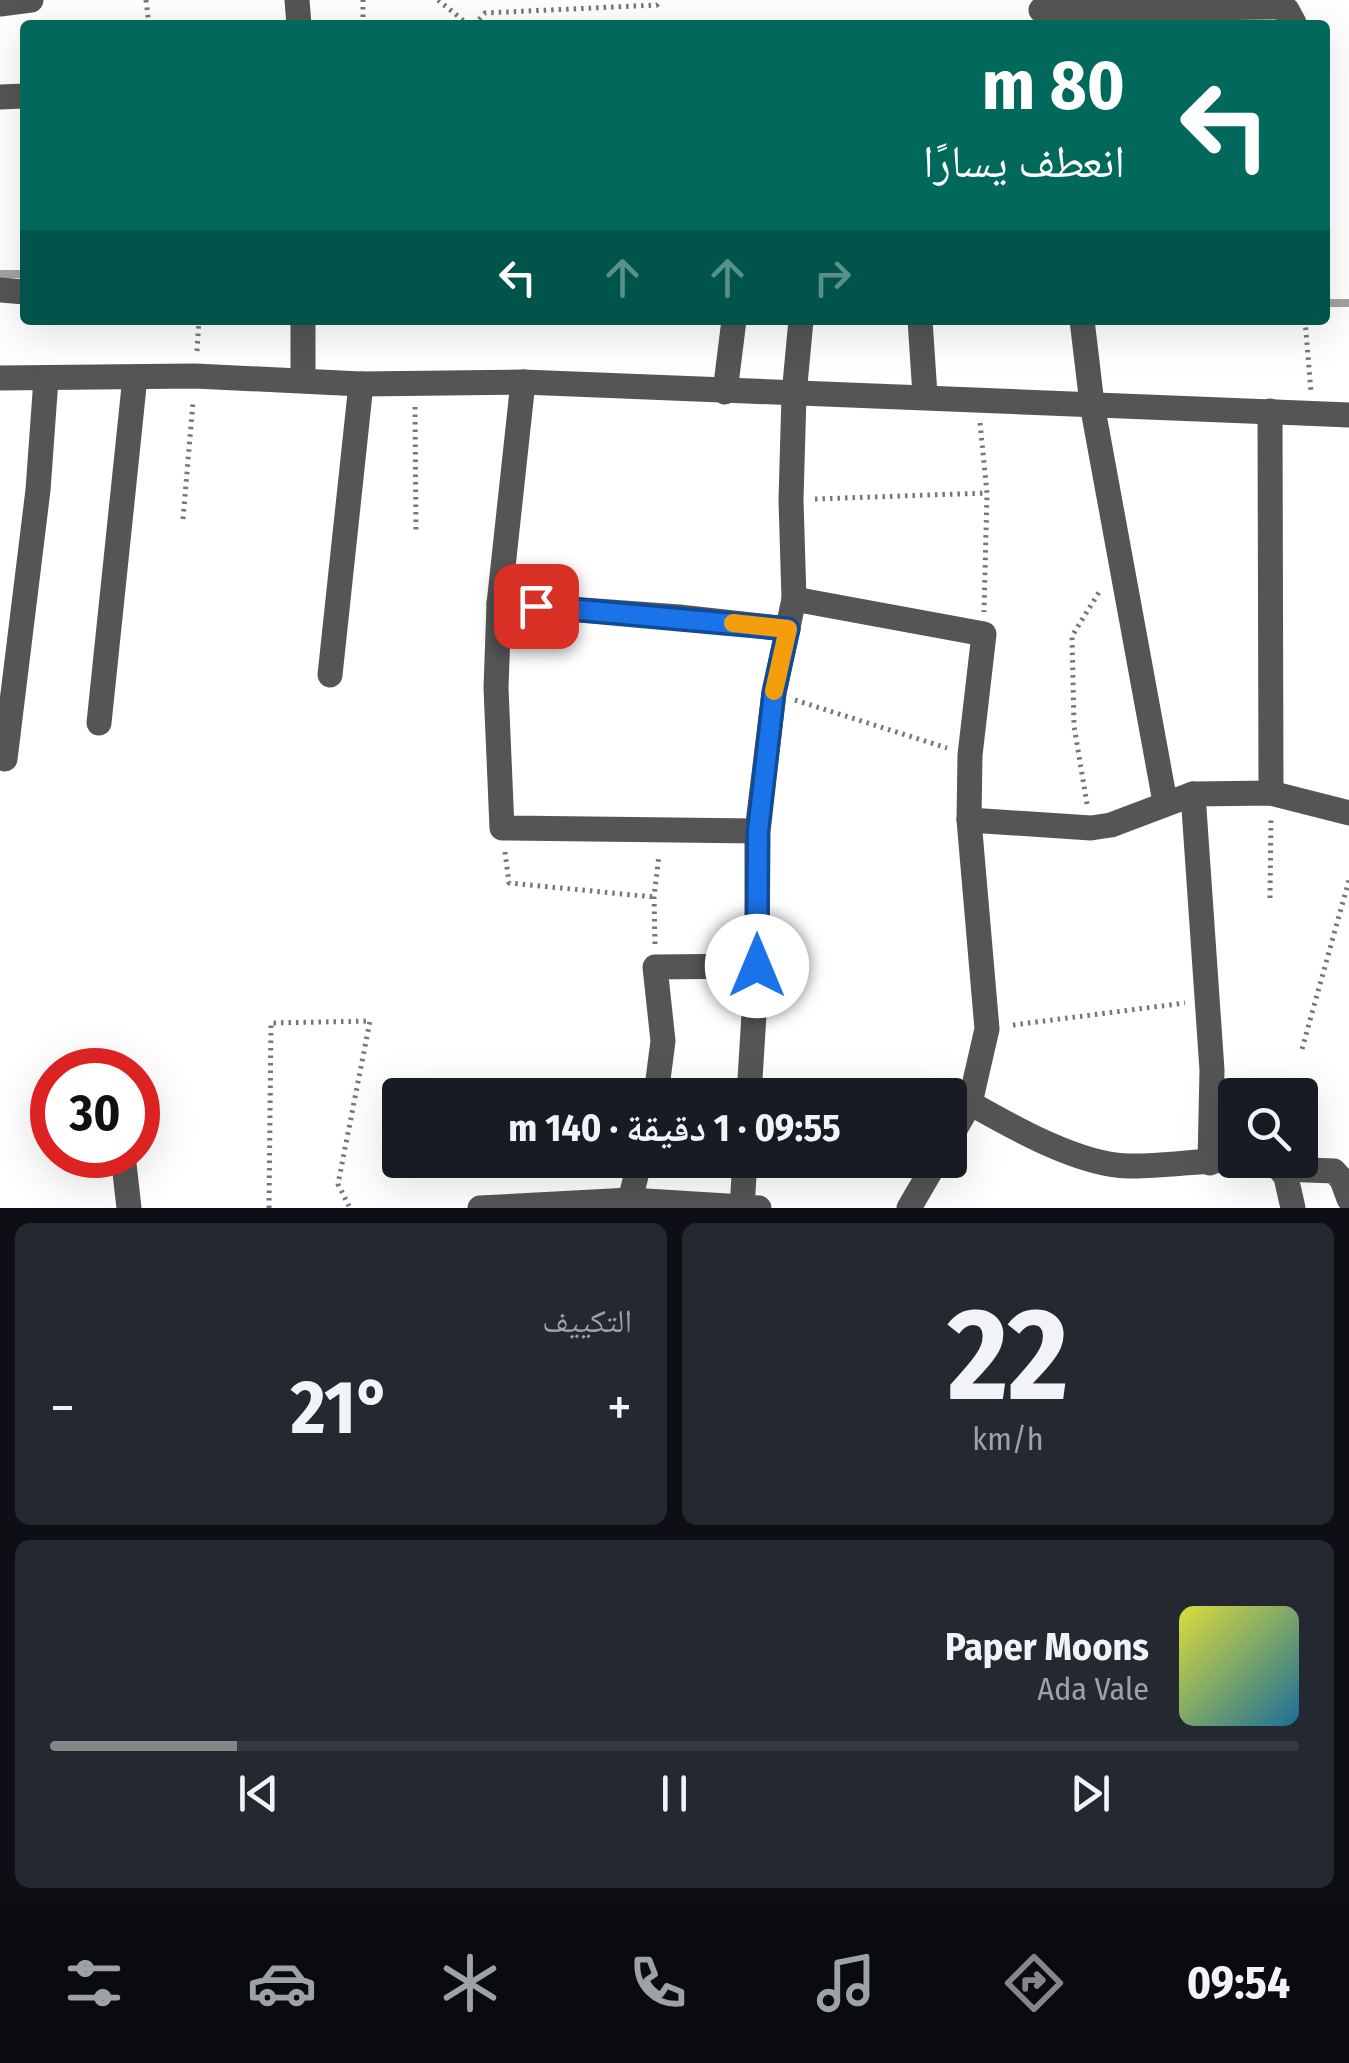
<!DOCTYPE html>
<html lang="ar">
<head>
<meta charset="utf-8">
<style>
	:root { --surface:#171b24; --page:#242831; --text:#f1f3f6; --muted:#9ea1a6; --line:#363941; --accent:#858687 }
	body { margin:0; font-family:"Fira Sans Condensed","Noto Naskh Arabic",sans-serif; background:var(--page); color:var(--text); direction:rtl; height:100vh; display:flex; flex-direction:column; font-size:38px; white-space:nowrap }
	* { box-sizing:border-box; margin:0 }
	p { font-size:32px; color:var(--muted) }
	.icon { flex:none; width:55px; height:55px; fill:none; stroke:currentColor; stroke-width:2; stroke-linecap:round; stroke-linejoin:round }
	.map { position:relative; height:1208px; overflow:hidden; direction:ltr }
	.details { display:flex; flex-direction:column; gap:15px; padding:15px; background:#0d0f14; flex:1 }
	.details>* { flex:none }
	.hud { position:absolute; left:20px; top:20px; width:1310px; height:305px; border-radius:10px; box-shadow:0 10px 40px #0002; direction:rtl; background:#00695c; color:#fff; overflow:hidden }
	.tools { position:absolute; left:1218px; top:1078px; display:grid; gap:20px }
	.tools a { display:grid; place-items:center; width:100px; height:100px; border-radius:10px; background:var(--surface); box-shadow:0 10px 40px #0002; font-size:50px }
	.speed { position:absolute; left:30px; top:1048px; display:flex; gap:20px; font-size:50px; font-weight:700; text-align:center }
	.speed>* { display:grid; place-content:center; width:130px; height:130px; border-radius:50%; background:var(--surface); box-shadow:0 10px 40px #0002; line-height:1 }
	.speed .limit { border:15px solid #d22; background:#fff; color:#111 }
	.pin { position:absolute; display:grid; place-items:center; width:85px; height:85px; color:#fff; margin:-42px; border-radius:20px; box-shadow:0 5px 15px #0006 }
	.me { position:absolute; width:110px; margin:-55px; rotate:0deg; stroke-linejoin:round; filter:drop-shadow(0 0 8px #0008) }
	.turn { display:flex; align-items:center; gap:35px; height:210px; padding:0 40px; font-size:45px }
	.turn .icon { width:130px; height:130px; stroke-width:2.5 }
	.turn b { display:block; font-size:70px; line-height:85px }
	.lanes { display:flex; align-items:center; height:95px; padding:0 40px; background:#0003; justify-content:center; gap:50px; direction:ltr }
	.lanes .off { opacity:.35 }
	.big { font-size:75px; font-weight:700; line-height:1.1 }
	.details .tile { flex:1; display:flex; flex-direction:column; justify-content:center; gap:15px; min-width:0; padding:0 35px; border-radius:15px; background:var(--page) }
	.details .dial { align-items:center; gap:0 }
	.dial b { font-size:130px; line-height:1 }
	.song { display:flex; align-items:center; gap:30px }
	.cover { width:120px; height:120px; border-radius:15px; background:linear-gradient(135deg,hsl(60 70% 55%),hsl(200 70% 35%)) }
	.played { height:10px; border-radius:5px; background:linear-gradient(90deg,var(--accent) 15%,var(--line) 15%) }
	.keys { display:flex; justify-content:space-around; direction:ltr }
	.heat { display:flex; justify-content:space-between; align-items:center; font-size:55px; direction:ltr }
	.details .tiles { flex:1; display:grid; gap:15px; grid-template-columns:1fr 1fr }
	.tile:last-child { grid-column:span 2 }
	.trip { position:absolute; left:382px; top:1078px; width:585px; height:100px; border-radius:10px; background:var(--surface); box-shadow:0 10px 40px #0002; font-weight:700; line-height:100px; text-align:center; direction:rtl }
	.tab-bar { display:flex; height:160px; justify-content:space-around; align-items:center; background:#090b0e; color:var(--muted) }
	.tab-bar .icon { width:70px; height:70px }
	.tab-bar .on { color:var(--accent) }
	.tab-bar b { font-size:45px; color:var(--text) }
	.map>svg:first-child { display:block }
</style>
</head>
<body>
<div class="map">
<svg width="1349" height="1208" viewBox="0 0 1349 1208">
	<rect width="100%" height="100%" fill="#fff"/>
	<g fill="none" stroke-linecap="round" stroke-linejoin="round">
		<g stroke="#a3a3a3" stroke-width="8">
			<path d="M0,274H25"/>
			<path d="M1325,303H1349"/>
		</g>
		<g stroke="#777" stroke-width="5" stroke-dasharray="2.5 5" stroke-linecap="butt">
			<path d="M146,0L149,25"/>
			<path d="M438,0L469,25"/>
			<path d="M363,17V0"/>
			<path d="M474,25L485,13L657,5L661,0"/>
			<path d="M1305,320L1311,392"/>
			<path d="M197,351L199,320"/>
			<path d="M415,407L416,533"/>
			<path d="M980,423L987,493L984,612"/>
			<path d="M815,499L987,493"/>
			<path d="M183,519L193,402"/>
			<path d="M795,700L947,748"/>
			<path d="M1087,804L1074,726L1072,636L1101,589"/>
			<path d="M505,852L509,883L654,897"/>
			<path d="M1270,898L1271,816"/>
			<path d="M655,944L654,897L659,855"/>
			<path d="M1013,1025L1185,1003"/>
			<path d="M1302,1049L1349,880"/>
			<path d="M269,1208L271,1023L370,1021L338,1184L350,1208"/>
		</g>
		<g stroke="#555" stroke-width="25">
			<path d="M297,0L299,25"/>
			<path d="M0,4L31,0"/>
			<path d="M1041,10L1277,7L1287,10L1294,23"/>
			<path d="M0,97L25,96"/>
			<path d="M0,290L25,292"/>
			<path d="M920,320L925,395"/>
			<path d="M1082,320L1092,404L1165,802"/>
			<path d="M0,378L195,376L361,384L523,382L1349,415"/>
			<path d="M303,380V320"/>
			<path d="M523,382L499,604L496,688L502,828L757,831"/>
			<path d="M725,392L734,320"/>
			<path d="M1270,411L1271,793"/>
			<path d="M794,599L984,634L970,755L969,820L987,1029L970,1103L950,1138"/>
			<path d="M499,604L679,617L788,629"/>
			<path d="M330,675L361,384"/>
			<path d="M99,723L135,377"/>
			<path d="M5,759L38,490L46,379"/>
			<path d="M1193,794L1212,1070L1210,1163"/>
			<path d="M969,820L1091,828L1111,825L1193,794L1271,793L1349,813"/>
			<path d="M656,1095L663,1041L655,967L757,966"/>
			<path d="M749,1095L757,966V831L774,693L794,599L791,500L794,395L801,320"/>
			<path d="M970,1103C1012,1127 1079,1165 1128,1166C1176,1167 1229,1154 1276,1164L1286,1177L1293,1208"/>
			<path d="M123,1155L129,1208"/>
			<path d="M1282,1169L1334,1171L1342,1180L1349,1199"/>
			<path d="M630,1200L640,1160"/>
			<path d="M480,1208L630,1200L759,1208"/>
			<path d="M742,1208L745,1160"/>
			<path d="M909,1208L937,1160"/>
		</g>
	</g>
	<g fill="none" stroke-linecap="round" stroke-linejoin="round">
		<defs>
			<path id="route" d="M536,606L788,629L774,692L758,831L757,966"/>
		</defs>
		<use href="#route" stroke="#114b97" stroke-width="25"/>
		<use href="#route" stroke="#1a73e8" stroke-width="18"/>
		<path stroke="#f59e0b" stroke-width="18" d="M733,623L788,629L774,691"/>
	</g>
</svg>
<div class="tools">
<a><svg class="icon" aria-label="search" viewBox="0 0 24 24"><circle cx="10" cy="10" r="6"/><path d="M15 15l6 6"/></svg></a>
</div>
<div class="speed"><div class="limit">30</div></div>
<div class="pin" style="left:536px;top:606px;background:#d93025"><svg class="icon" aria-label="arrive" viewBox="0 0 24 24"><path d="M6 21V4h12l-3 4 3 4H6"/></svg></div>
<svg class="me" style="left:757px;top:966px" viewBox="-20 -20 40 40"><circle r="19" fill="#fff"/><path d="M0-13L10 11 0 6-10 11z" fill="#1a73e8"/></svg>
<div class="trip">09:55 · 1 دقيقة · 140 m</div>
<div class="hud">
<div class="turn"><svg class="icon" aria-label="left" viewBox="0 0 24 24"><path d="M17 20v-9H6M10 6l-5 5 5 5"/></svg><div><b>80 m</b>انعطف يسارًا</div></div>
<div class="lanes"><svg class="icon" aria-label="left" viewBox="0 0 24 24"><path d="M17 20v-9H6M10 6l-5 5 5 5"/></svg><svg class="icon off" aria-label="ahead" viewBox="0 0 24 24"><path d="M12 20V5M6 11l6-6 6 6"/></svg><svg class="icon off" aria-label="ahead" viewBox="0 0 24 24"><path d="M12 20V5M6 11l6-6 6 6"/></svg><svg class="icon off" aria-label="right" viewBox="0 0 24 24"><path d="M7 20v-9h11M14 6l5 5-5 5"/></svg></div>
</div>
</div>
<section class="details">
<div class="tiles">
<div class="tile dial"><b>22</b><p>km/h</p></div>
<div class="tile"><p>التكييف</p>
<div class="heat"><a>−</a><b class="big">21°</b><a>+</a></div>
</div>
<div class="tile">
<div class="song"><i class="cover"></i><div><b>Paper Moons</b><p>Ada Vale</p></div></div>
<div class="played"></div>
<div class="keys"><svg class="icon" aria-label="previous" viewBox="0 0 24 24"><path d="M18 5L8 12l10 7zM5 5v14"/></svg><svg class="icon" aria-label="pause" viewBox="0 0 24 24"><path d="M8 5v14M16 5v14"/></svg><svg class="icon" aria-label="next" viewBox="0 0 24 24"><path d="M6 5l10 7-10 7zM19 5v14"/></svg></div>
</div>
</div>
</section>
<nav class="tab-bar">
<b>09:54</b>
<svg class="icon on" aria-label="directions" viewBox="0 0 24 24"><path d="M12 3l9 9-9 9-9-9zM9 14v-3h6M13 9l2 2-2 2"/></svg>
<svg class="icon" aria-label="music" viewBox="0 0 24 24"><path d="M9 18V5l10-2v13"/><circle cx="6" cy="18" r="3"/><circle cx="16" cy="16" r="3"/></svg>
<svg class="icon" aria-label="phone" viewBox="0 0 24 24"><path d="M5 4h4l2 5-3 2q2 4 5 5l2-3 5 2v4C11 20 4 13 5 4z"/></svg>
<svg class="icon" aria-label="climate" viewBox="0 0 24 24"><path d="M12 3v18M4 7l16 10M4 17L20 7"/></svg>
<svg class="icon" aria-label="car" viewBox="0 0 24 24"><path d="M5 17H2v-5l4-1 3-4h7l3 4 3 1v5h-3M9 17h6M6 11h13"/><circle cx="7" cy="17" r="2"/><circle cx="17" cy="17" r="2"/></svg>
<svg class="icon" aria-label="filters" viewBox="0 0 24 24"><path d="M4 7h16M4 17h16"/><circle cx="9" cy="7" r="2"/><circle cx="15" cy="17" r="2"/></svg>
</nav>
</body>
</html>
